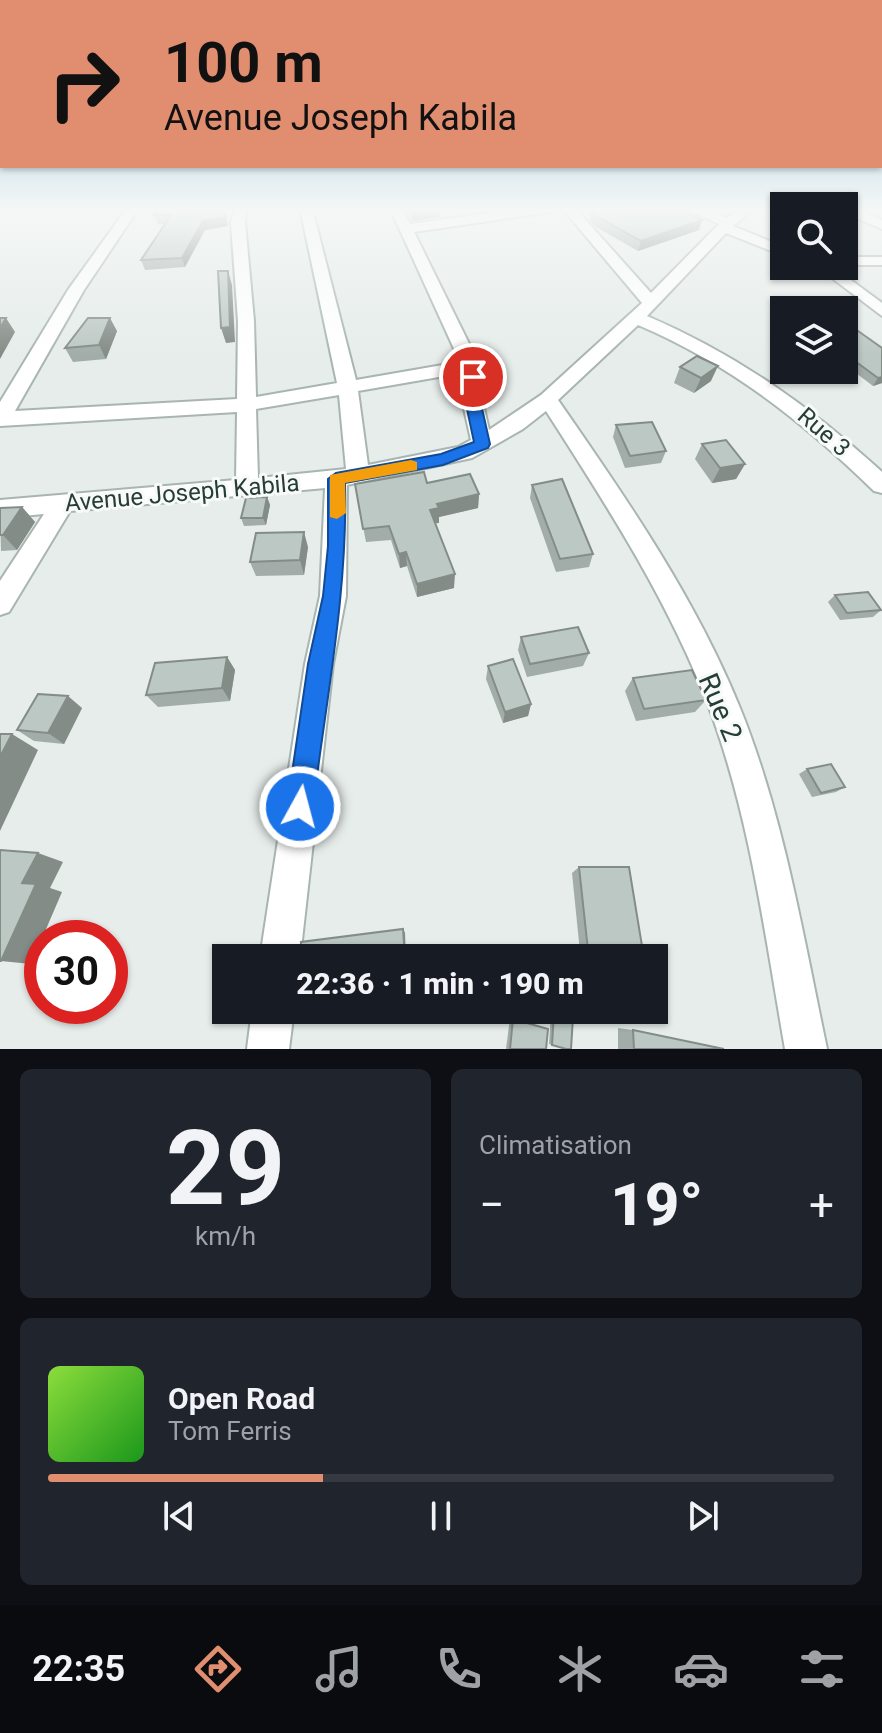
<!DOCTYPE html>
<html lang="fr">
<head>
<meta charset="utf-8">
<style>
	:root { --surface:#171b24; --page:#20242c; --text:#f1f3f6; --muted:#9ea1a6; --line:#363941; --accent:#e18d70 }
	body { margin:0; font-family:Roboto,sans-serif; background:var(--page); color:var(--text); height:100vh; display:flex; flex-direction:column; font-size:30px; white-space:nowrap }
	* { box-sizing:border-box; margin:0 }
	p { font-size:26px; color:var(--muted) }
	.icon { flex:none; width:44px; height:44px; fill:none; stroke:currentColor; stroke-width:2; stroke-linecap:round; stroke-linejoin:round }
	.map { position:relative; height:1049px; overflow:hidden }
	.drawer { display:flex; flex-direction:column; gap:20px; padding:20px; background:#0d0f14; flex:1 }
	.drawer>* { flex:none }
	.hud { position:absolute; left:0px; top:0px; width:882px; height:168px; box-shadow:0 2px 6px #0004; background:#e18d70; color:#111; overflow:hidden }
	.controls { position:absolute; left:770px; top:192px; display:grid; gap:16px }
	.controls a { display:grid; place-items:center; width:88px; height:88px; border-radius:0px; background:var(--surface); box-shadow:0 2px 6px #0004; font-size:40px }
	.speed { position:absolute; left:24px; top:920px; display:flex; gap:16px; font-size:40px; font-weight:700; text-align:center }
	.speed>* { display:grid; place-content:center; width:104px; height:104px; border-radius:50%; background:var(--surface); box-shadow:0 2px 6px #0004; line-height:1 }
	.speed .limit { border:12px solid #d22; background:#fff; color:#111 }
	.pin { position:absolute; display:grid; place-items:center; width:68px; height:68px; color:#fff; margin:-34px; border:4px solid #fff; border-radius:50%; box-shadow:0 2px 8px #0007 }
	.me { position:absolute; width:88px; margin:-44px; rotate:7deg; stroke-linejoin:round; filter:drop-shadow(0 0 6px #0008) }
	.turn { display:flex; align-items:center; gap:28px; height:168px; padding:0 32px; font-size:36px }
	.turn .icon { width:104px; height:104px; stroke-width:2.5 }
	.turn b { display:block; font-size:56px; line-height:68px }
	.big { font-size:60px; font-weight:800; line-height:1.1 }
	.drawer .tile { flex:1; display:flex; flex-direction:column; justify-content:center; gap:12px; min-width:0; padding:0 28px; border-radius:12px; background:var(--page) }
	.drawer .dial { align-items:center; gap:0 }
	.dial b { font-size:104px; line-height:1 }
	.song { display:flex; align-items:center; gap:24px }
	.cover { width:96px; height:96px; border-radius:12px; background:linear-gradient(135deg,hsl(90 70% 55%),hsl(120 70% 35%)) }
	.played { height:8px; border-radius:4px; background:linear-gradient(90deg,var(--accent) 35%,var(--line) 35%) }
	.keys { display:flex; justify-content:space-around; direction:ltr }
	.heat { display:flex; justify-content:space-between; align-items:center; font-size:44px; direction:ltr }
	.drawer .tiles { flex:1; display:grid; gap:20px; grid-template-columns:1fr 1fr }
	.tile:last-child { grid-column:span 2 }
	.trip { position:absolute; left:212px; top:944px; width:456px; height:80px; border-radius:0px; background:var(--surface); box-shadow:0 2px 6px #0004; font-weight:800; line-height:80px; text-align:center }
	.menu { display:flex; height:128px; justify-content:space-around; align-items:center; background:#090b0e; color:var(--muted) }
	.menu .icon { width:56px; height:56px }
	.menu .on { color:var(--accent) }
	.menu b { font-size:36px; color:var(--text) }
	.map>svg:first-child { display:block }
</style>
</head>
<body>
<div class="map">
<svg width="882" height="1049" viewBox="0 0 882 1049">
	<rect width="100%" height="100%" fill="#e6edea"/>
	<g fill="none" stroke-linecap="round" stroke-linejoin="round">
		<defs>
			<g id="minor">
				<path d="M127,208H139L84,290L15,411L237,399L238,321L231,222L235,208H247L245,222L254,321L256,397L337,383L300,208H312L356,380L460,362L390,208H402L410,224L526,208H557L551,212L414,232L480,366L481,395L489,430L541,395L642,303L562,208H575L651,293L719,224L685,208H702L727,218L741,208H755L733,226L784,247V256L726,233L647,316C736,354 811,407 882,472V493L874,491C803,422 730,364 638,325L558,400C626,498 695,597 740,708C784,817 803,935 827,1049H785C765,935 750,818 710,710C670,603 607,506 546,411L523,429L472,458L347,485L346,596L333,664L300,958H260L305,664L320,596L325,488L70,511L9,612L0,615V581L44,514L0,518V500L236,480L237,412L0,426V402L68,290ZM462,373L461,395L471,440L458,447L368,465L358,391ZM339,395L346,469L258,478L256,409Z"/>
				<path d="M844,208H854L882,220V229L844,213Z"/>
				<rect x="844" y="257" width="38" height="8"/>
				<path d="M816,266H832L882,303V316Z"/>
				<path d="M252,1010H294L289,1049H247Z"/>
			</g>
		</defs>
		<use href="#minor" stroke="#a9b5b1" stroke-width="4"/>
		<use href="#minor" fill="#fff" fill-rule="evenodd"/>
	</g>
	<g fill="#a2aca8">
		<path d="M159,208L226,217L228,226L205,230L185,267L145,270L141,260L165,224H158L154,215Z"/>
		<path d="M404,208H440V217L412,221Z"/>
		<path d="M582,208H682L679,209L699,230L638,251L596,227L590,221L591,216Z"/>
		<path d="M844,321L882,348V383L873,386L844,364Z"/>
		<path d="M117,331L106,359L73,362L65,348Z"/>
		<path d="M680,367L711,381L694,393L674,383Z"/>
		<path d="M616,425L666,451L661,463L625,468L613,437Z"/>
		<path d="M702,444L745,464L736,479L712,483L695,459Z"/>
		<path d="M427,483L479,494L478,508L439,517V523H435L454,588L417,597L407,566L400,568L391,540L366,542L355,484Z"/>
		<path d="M532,485L593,554L589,567L556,572L530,498Z"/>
		<path d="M267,497L270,505L266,525L244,526L241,518Z"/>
		<path d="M22,507L35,522L17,550L1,551L0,508Z"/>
		<path d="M308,547L304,575L256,576L250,562Z"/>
		<path d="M835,595L881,610L873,617L840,620L828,602Z"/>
		<path d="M521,637L589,653L583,666L527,677L518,650Z"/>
		<path d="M227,657L235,670L230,701L158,707L146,695Z"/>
		<path d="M488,666L531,704L528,716L503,723L486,679Z"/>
		<path d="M633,678L706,700L695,712L636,721L625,691Z"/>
		<path d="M82,708L64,744L34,741L17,730Z"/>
		<path d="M807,769L845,787L836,792L812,797L799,774Z"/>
		<path d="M579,867L643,952L632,954L580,952L572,873Z"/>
		<path d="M551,1012H554L566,1049L549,1044Z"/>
		<path d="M510,1018L548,1029L546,1049H506Z"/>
		<path d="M618,1028L633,1030L724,1049H618Z"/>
	</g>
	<g fill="#848c88">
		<path d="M411,208H440V217L412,221Z"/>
		<path d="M479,208H503L479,211Z"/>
		<path d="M226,217L228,226L205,230L185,267L182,258L203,221Z"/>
		<path d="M702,220L699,230L638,251L641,241Z"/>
		<path d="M228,271L232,285L235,342L226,343L221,328Z"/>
		<path d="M6,318L15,332L0,359V328Z"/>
		<path d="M110,318L117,331L106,359L99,345Z"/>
		<path d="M718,366L711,381L694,393L701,378Z"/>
		<path d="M882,377V383L873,386L878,378Z"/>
		<path d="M745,464L736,479L712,483L720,468Z"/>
		<path d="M479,494L478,508L439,517V523L430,524V510L437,504Z"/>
		<path d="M267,497L270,505L266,525L263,518Z"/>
		<path d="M22,507L35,522L17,550L3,535Z"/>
		<path d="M304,532L308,547L304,575L300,560Z"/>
		<path d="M406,552L407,566L400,568L399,554Z"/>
		<path d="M455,574L454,588L417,597V584Z"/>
		<path d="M227,657L235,670L230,701L222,688Z"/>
		<path d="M68,696L82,708L64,744L48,733Z"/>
		<path d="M531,704L528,716L503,723L505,712Z"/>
		<path d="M12,734L38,750L0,831V757Z"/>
		<path d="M38,853L63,862L50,888L62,892L31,964L1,961L22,883Z"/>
		<path d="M403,929L405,933L406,958H405Z"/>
	</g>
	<g fill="#bcc8c3" stroke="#848c88" stroke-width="2">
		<path d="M159,208H222L226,217L203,221L182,258L141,260L171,215H154Z"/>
		<path d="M596,208H677L702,220L641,241L598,217L592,211L598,209Z"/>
		<path d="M218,271H228L230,327L221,328Z"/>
		<path d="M0,318H6L0,328Z"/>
		<path d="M88,318H110L99,345L65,348Z"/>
		<path d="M844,321L882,348V377L878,378L844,353L853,350L844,343Z"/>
		<path d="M697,356L718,366L701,378L680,367Z"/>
		<path d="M652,422L666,451L630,456L616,425Z"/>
		<path d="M726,440L745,464L720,468L702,444Z"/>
		<path d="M424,472L427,483L470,474L479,494L437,504L439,508L430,510L455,574L417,584L406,552L399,554L389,526L363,529L355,484Z"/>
		<path d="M562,479L593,554L560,559L532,485Z"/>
		<path d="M267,497L263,518H241L246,498Z"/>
		<path d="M22,507L3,535H0V508Z"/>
		<path d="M304,532L300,560L250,562L256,533Z"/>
		<path d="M868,592L881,610L847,613L835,595Z"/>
		<path d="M578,627L589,653L530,664L521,637Z"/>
		<path d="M227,657L222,688L146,695L155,663Z"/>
		<path d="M513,659L531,704L505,712L488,666Z"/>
		<path d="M692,670L706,700L644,709L633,678Z"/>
		<path d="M38,694L68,696L48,733L17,730Z"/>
		<path d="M0,734H12L0,757Z"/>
		<path d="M831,764L845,787L821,793L807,769Z"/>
		<path d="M0,850L38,853L22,883L36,884L1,961H0Z"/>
		<path d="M579,867H629L643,952L588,950Z"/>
		<path d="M403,929L405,958H300L301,942Z"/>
		<path d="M554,1012L573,1017L571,1049H566L552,1045Z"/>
		<path d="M513,1019L548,1029L546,1049H510Z"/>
		<path d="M633,1030L724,1049H634Z"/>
	</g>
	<linearGradient id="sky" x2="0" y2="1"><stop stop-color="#87badc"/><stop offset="0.59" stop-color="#f4f7f6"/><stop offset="1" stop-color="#f4f7f6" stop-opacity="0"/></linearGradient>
	<rect width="882" height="355" fill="url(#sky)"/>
	<path fill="#1a73e8" stroke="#114b97" stroke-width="2" d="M473,373L480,377L479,395L490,444L488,448L443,465L345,483C348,592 326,699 313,807L309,816L300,819L291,816L287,807L308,664L323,596L328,546V479L336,473L441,454L474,442L464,395L465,377Z"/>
	<path fill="#f59e0b" d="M411,460L417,462V470L345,483L346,513L337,519L330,517V475Z"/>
	<g text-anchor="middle" stroke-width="6" stroke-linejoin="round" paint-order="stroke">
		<g font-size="24" fill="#273d37" stroke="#f7faf8">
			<text transform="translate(824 432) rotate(41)" y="8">Rue 3</text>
			<text transform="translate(182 493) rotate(-5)" y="8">Avenue Joseph Kabila</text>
		</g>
		<g font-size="28" fill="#273d37" stroke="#f7faf8">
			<text transform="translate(721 707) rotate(67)" y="10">Rue 2</text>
		</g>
	</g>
</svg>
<div class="controls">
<a><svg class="icon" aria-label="search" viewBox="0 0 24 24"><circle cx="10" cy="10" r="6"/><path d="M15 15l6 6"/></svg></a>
<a><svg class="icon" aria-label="layers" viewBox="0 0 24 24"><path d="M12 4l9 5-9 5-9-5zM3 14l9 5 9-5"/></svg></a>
</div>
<div class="speed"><div class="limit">30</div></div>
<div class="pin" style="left:473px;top:377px;background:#d93025"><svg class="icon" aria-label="arrive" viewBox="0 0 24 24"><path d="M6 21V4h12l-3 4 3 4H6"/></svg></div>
<svg class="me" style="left:300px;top:807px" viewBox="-20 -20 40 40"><circle r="17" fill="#1a73e8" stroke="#fff" stroke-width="3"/><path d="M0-11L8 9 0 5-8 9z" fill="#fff"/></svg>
<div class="trip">22:36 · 1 min · 190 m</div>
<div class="hud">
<div class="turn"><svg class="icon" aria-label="right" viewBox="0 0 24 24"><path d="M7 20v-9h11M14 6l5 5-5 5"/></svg><div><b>100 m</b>Avenue Joseph Kabila</div></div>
</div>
</div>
<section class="drawer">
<div class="tiles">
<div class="tile dial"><b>29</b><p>km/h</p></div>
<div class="tile"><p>Climatisation</p>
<div class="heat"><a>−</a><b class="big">19°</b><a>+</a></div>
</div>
<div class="tile">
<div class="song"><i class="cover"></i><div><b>Open Road</b><p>Tom Ferris</p></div></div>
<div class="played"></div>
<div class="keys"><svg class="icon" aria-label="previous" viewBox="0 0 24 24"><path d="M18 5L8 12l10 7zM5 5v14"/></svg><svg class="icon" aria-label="pause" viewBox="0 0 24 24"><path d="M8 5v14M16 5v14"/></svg><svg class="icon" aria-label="next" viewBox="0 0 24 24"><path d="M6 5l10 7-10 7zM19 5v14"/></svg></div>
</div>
</div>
</section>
<nav class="menu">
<b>22:35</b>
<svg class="icon on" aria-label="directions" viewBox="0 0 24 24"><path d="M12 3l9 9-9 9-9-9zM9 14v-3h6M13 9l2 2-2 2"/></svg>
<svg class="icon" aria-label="music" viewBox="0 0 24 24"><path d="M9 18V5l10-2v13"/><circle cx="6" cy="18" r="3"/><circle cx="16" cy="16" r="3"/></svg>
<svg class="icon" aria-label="phone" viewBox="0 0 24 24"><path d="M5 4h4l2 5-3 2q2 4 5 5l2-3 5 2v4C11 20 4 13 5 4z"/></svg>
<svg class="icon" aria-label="climate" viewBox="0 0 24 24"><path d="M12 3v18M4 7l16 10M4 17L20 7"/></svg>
<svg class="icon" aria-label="car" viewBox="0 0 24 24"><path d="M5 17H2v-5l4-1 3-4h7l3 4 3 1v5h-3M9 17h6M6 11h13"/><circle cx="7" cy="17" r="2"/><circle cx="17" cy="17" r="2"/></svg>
<svg class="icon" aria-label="filters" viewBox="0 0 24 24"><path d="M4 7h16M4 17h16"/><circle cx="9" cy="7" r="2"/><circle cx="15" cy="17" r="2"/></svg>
</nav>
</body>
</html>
